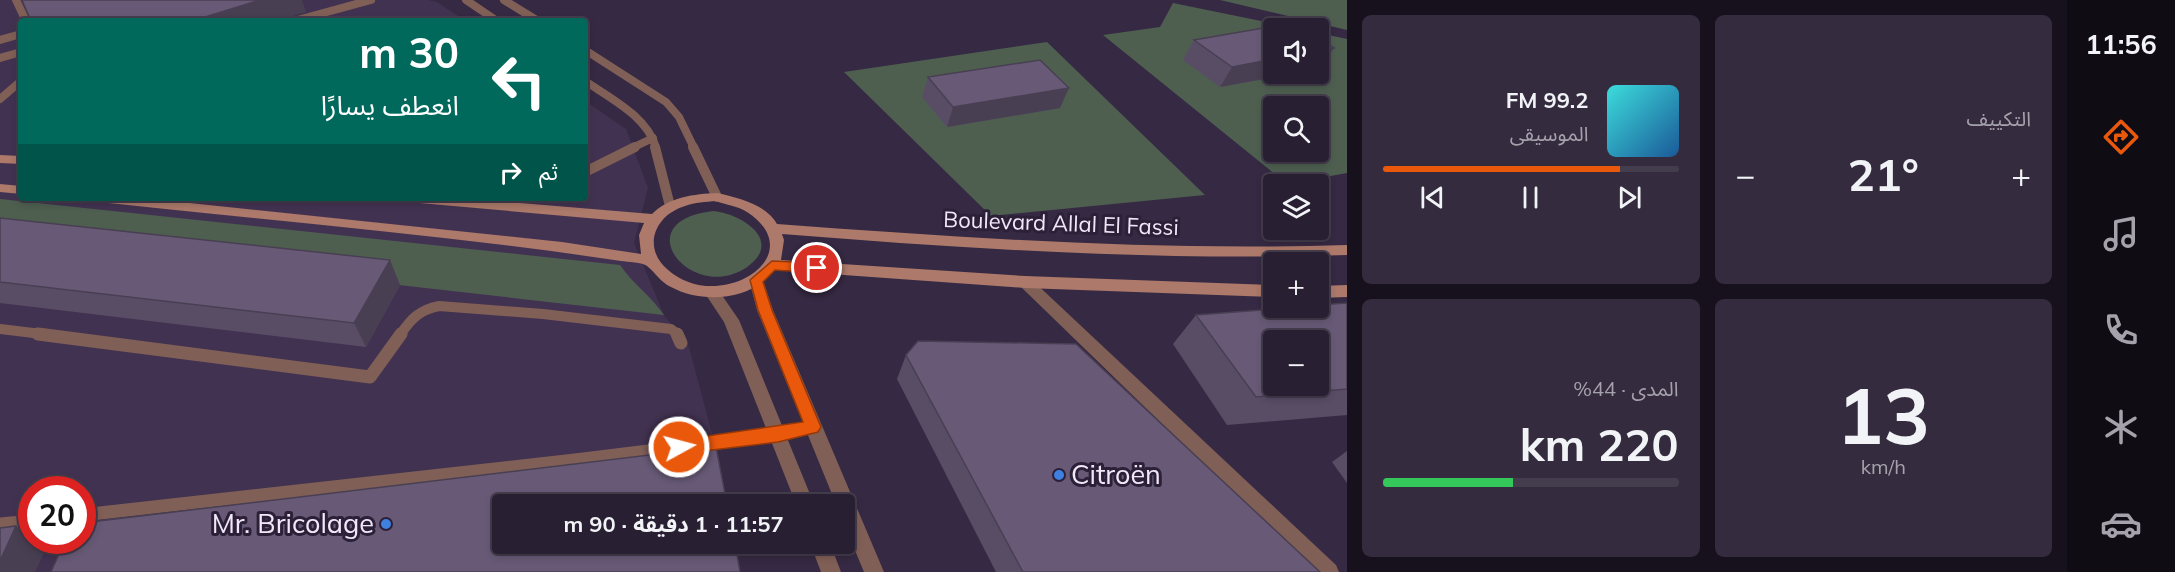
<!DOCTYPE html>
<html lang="ar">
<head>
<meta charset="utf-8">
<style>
	:root { --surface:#281f32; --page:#342c3e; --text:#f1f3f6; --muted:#a5a2ac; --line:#443d4d; --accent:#ea580c }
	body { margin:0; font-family:Mulish,"Noto Sans Arabic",sans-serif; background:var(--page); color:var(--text); direction:rtl; height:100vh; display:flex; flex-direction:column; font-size:22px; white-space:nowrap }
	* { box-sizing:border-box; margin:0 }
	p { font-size:20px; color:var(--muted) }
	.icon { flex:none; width:33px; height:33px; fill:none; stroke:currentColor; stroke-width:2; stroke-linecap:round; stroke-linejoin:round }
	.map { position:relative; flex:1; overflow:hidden; direction:ltr }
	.side { display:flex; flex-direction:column; gap:15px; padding:15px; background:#16111c; width:720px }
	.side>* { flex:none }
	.hud { position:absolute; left:18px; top:18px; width:570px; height:183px; border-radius:6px; box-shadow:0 3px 9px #0003,0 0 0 2px var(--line); direction:rtl; background:#00695c; color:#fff; overflow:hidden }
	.fabs { position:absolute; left:1263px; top:18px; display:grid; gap:12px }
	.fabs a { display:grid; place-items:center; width:66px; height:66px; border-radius:6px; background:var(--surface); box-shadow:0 3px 9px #0003,0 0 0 2px var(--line); font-size:30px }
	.speed { position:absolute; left:18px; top:476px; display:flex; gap:12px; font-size:30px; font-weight:700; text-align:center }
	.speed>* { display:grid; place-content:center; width:78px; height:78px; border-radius:50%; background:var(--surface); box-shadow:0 3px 9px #0003,0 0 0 2px var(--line); line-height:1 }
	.speed .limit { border:9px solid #d22; background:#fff; color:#111 }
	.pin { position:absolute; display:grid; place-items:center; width:51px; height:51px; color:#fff; margin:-26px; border:3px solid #fff; border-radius:50%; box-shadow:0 2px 6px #0007 }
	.me { position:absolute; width:66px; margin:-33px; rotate:83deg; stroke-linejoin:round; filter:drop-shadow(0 0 4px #0008) }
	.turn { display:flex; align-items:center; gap:21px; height:126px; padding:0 30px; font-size:27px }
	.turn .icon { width:78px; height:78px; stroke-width:2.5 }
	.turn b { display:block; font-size:42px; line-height:51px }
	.then { display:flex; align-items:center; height:57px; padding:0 30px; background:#0003; gap:12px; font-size:22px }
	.big { font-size:45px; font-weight:700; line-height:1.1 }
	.side .widget { flex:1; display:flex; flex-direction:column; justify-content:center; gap:9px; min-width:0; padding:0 21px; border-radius:9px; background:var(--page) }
	.side .dial { align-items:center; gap:0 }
	.dial b { font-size:78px; line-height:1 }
	.song { display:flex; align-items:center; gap:18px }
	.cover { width:72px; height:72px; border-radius:9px; background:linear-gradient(135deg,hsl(180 70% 55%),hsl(210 70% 35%)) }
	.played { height:6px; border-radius:3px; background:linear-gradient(90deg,var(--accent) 80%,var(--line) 80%) }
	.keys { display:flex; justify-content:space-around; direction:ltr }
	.heat { display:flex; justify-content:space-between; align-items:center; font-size:33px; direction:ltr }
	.charge { height:9px; border-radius:4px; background:linear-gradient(90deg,#34c759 44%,var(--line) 0) }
	.side .tiles { flex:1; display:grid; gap:15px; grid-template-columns:repeat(2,1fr) }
	.trip { position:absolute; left:492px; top:494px; width:363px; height:60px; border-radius:6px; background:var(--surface); box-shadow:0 3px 9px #0003,0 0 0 2px var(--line); font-weight:700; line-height:60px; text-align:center; direction:rtl }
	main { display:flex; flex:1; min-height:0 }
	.dock { display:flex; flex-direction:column; width:108px; justify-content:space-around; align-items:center; background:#100c14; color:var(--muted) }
	.dock .icon { width:42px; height:42px }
	.dock .active { color:var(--accent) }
	.dock b { font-size:27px; color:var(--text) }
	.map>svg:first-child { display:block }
</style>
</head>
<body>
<main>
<nav class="dock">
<b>11:56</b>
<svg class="icon active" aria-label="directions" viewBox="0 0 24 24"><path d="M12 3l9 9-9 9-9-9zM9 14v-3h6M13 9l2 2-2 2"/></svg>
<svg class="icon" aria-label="music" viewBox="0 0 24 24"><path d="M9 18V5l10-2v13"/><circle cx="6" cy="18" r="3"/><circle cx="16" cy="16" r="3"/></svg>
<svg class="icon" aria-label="phone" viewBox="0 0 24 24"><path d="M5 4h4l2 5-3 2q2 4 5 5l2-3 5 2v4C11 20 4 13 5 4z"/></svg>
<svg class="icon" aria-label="climate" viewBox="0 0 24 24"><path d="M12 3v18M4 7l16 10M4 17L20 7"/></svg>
<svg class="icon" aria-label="car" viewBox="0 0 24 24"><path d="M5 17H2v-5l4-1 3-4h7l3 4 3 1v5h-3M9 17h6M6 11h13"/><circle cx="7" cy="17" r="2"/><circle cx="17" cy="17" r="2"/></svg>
</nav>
<section class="side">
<div class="tiles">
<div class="widget"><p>التكييف</p>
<div class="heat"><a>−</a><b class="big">21°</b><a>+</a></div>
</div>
<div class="widget">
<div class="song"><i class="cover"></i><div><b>99.2 FM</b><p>الموسيقى</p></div></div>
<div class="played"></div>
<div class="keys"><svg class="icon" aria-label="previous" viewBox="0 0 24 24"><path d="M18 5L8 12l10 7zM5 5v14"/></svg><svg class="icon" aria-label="pause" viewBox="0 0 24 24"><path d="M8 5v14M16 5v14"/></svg><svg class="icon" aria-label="next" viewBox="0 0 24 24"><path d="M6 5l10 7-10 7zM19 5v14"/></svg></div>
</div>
<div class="widget dial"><b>13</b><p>km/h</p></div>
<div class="widget"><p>المدى · 44%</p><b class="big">220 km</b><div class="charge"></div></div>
</div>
</section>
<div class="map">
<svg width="1347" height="572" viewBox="0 0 1347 572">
	<rect width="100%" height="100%" fill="#362943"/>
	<path fill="#423251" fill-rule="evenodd" d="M0,0H429L437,2L466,21H21V198H585V101L626,129L648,188L634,243L664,315L689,347L718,456L502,504V543L734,572H0ZM32,489H82V540H32Z"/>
	<g fill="#4e5f50" fill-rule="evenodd">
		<path d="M1220,0H1347V30Z"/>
		<path d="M1173,3L1295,28H1274V74H1318L1319,33L1347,39V173L1287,184L1103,35L1160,27ZM1274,106H1318V152H1274Z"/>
		<path d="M1047,42L1205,195L991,216L844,72Z"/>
		<path d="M0,199L620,265C633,284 651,296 664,315L0,240Z"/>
		<path d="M714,211C745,215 785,243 744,269C689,302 625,220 714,211Z"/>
	</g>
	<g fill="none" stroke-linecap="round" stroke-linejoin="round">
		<g stroke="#805f56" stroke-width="8">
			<path d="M16,0L26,21"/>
			<path d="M466,0L497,21"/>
			<path d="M504,0L538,21"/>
			<path d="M294,21L371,0"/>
			<path d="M0,40L21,34"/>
			<path d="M585,50L666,102L679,117L694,148"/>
			<path d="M0,58L21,52"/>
			<path d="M585,81C610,98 648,117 656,148"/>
			<path d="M0,99L21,81"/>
			<path d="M632,148L653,138"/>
		</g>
		<g stroke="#805f56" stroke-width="10">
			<path d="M655,147L670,206"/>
			<path d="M693,147L717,197"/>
			<path d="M585,172L635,147"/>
			<path d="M0,329L50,335"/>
			<path d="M400,335C411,319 419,310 439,306L543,314L671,329L678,335"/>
		</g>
		<g stroke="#805f56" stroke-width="13">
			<path d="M38,334L370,377L401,334"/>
			<path d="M677,334L681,343"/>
			<path d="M82,515L575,460L779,435L813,427"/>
			<path d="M0,524L32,521"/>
		</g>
		<g fill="#805f56" fill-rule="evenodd">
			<path d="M756,275L763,280L773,310L884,572H864L844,524V504H836L757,310L749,280Z"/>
			<path d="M1025,276L1030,278L1336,565L1339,572H1315L1020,286L1018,282Z"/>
			<path d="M712,286L717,288L739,320L814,504H796L724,322L704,292Z"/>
			<path d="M810,543H830L841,572H821Z"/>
		</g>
		<g fill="#ac796a" fill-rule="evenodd">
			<path d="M0,155L21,156V164L0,163Z"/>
			<path d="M0,184L21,186V194L0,192Z"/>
			<path d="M717,193C738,198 766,204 777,224C967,238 1156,251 1347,245V255C1158,261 970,249 782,234L784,240L781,260L1025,276L1274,285V297L1025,288L774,270C752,301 702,304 671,287C660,282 656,273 647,266C642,262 628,262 621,261C448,235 273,221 99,202L92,198H142L562,242L641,254L639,235L644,223L408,202L401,198H461L652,214C669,197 694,194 717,193ZM716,201C726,205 738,206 747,212C814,256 718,316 667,269C642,247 655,215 685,206C695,202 706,202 716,201Z"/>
			<path d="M1347,285V297L1318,298V286Z"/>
		</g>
	</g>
	<g fill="#594d66">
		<path d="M1194,40L1274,74H1291L1220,87L1183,60Z"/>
		<path d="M928,77L1060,108L947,127L922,97Z"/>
		<path d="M0,218L390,260L400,285L366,347L0,303Z"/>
		<path d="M1347,303V415L1227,425L1173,344L1196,315Z"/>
		<path d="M906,355L1320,572H996L897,379Z"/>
		<path d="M1347,451V483L1332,462Z"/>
	</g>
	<g fill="#493f53">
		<path d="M260,0H302L306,12L277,21H192Z"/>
		<path d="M1334,48L1320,68H1318V51Z"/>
		<path d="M1274,59V74H1291L1220,87L1232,67Z"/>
		<path d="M1069,88L1060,108L947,127L953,107Z"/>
		<path d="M390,260L400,285L366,347L354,323Z"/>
		<path d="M16,526L32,536V540H38L47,546L35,572H0V561Z"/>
	</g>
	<g fill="#685a77" stroke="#493f53" stroke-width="1.5" fill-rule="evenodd">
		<path d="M22,0H260L192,21H31Z"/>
		<path d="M1293,23L1301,28H1274V59L1232,67L1194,40Z"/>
		<path d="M1318,39L1334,48L1318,51Z"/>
		<path d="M1040,60L1069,88L953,107L928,77Z"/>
		<path d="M0,218L390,260L354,323L0,282Z"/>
		<path d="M1347,303V389L1256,397L1196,315L1289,308H1318V305ZM1274,340H1318V386H1274Z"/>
		<path d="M918,341L1076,344L1320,572H1023L906,355Z"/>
		<path d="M716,447L727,504H502V543H735L740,572H51L65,540H82V523Z"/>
		<path d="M16,526L0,561V528Z"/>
	</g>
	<path fill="#ea580c" stroke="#983908" stroke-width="1.5" d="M772,261L817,263L823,268L817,273L775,270L763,282L772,310L821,427L818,432L778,442L679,454L673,452L671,447L673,442L679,440L803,422L758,310L750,280Z"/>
	<g fill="#3f7fe0" stroke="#2c2038" stroke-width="2">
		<circle cx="1059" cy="475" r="6"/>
		<circle cx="386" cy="524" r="6"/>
	</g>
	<g text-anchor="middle" stroke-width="6" stroke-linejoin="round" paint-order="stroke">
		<g font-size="22" fill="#f0e8f9" stroke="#2c2038">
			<text transform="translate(1061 223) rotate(2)" y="8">Boulevard Allal El Fassi</text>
		</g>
		<g font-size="27" fill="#f0e8f9" stroke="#2c2038" text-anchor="start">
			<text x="1071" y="484">Citroën</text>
			<text x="374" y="533" text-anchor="end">Mr. Bricolage</text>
		</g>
	</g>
</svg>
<div class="fabs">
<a><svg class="icon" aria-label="sound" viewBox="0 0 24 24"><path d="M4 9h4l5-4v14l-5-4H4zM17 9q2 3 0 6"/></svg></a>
<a><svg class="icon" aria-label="search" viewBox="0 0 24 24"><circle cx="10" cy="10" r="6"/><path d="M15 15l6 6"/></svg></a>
<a><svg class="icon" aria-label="layers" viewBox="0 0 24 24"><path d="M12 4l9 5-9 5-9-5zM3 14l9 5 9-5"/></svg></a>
<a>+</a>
<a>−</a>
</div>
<div class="speed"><div class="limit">20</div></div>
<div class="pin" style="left:817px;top:268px;background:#d93025"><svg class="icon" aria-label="arrive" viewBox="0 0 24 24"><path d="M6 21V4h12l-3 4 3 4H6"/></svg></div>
<svg class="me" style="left:679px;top:447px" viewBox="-20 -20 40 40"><circle r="17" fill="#ea580c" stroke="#fff" stroke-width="3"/><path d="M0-11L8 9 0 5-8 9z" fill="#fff"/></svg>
<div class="trip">11:57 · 1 دقيقة · 90 m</div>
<div class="hud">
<div class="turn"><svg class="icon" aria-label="left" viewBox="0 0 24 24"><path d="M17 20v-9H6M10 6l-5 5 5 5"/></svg><div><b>30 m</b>انعطف يسارًا</div></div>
<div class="then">ثم<svg class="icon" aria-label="right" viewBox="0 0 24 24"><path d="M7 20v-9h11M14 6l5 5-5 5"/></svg></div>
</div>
</div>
</main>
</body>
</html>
